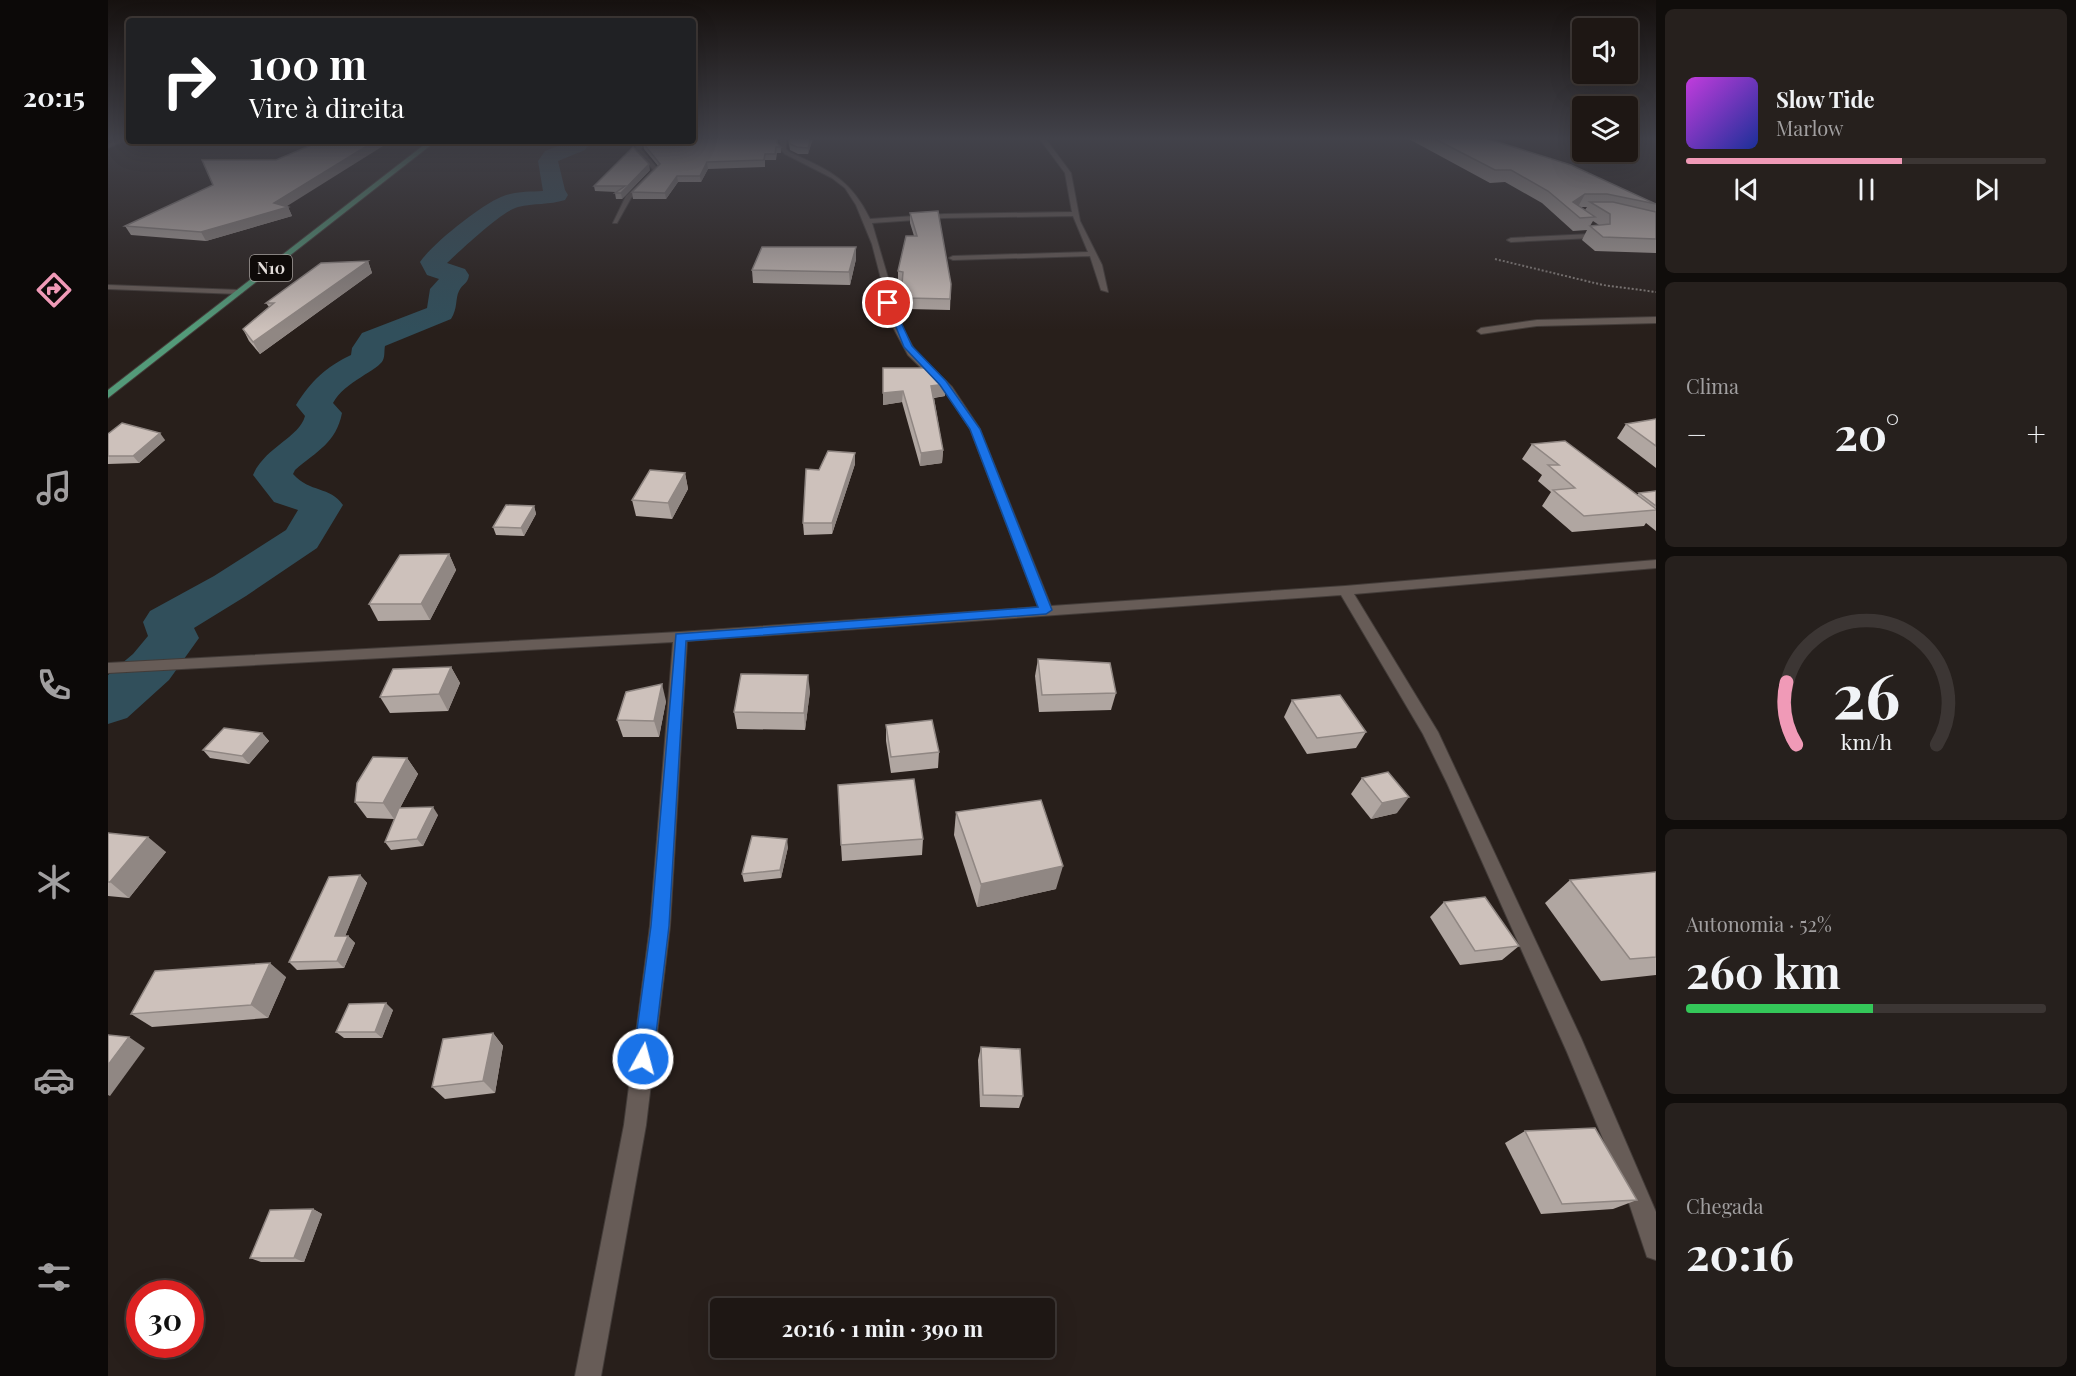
<!DOCTYPE html>
<html lang="pt">
<head>
<meta charset="utf-8">
<style>
	:root { --surface:#1e1714; --page:#26201d; --text:#f1f3f6; --muted:#a19fa0; --line:#3c3634; --accent:#f09ab7 }
	body { margin:0; font-family:"Playfair Display",serif; background:var(--page); color:var(--text); height:100vh; display:flex; flex-direction:column; font-size:22px; white-space:nowrap }
	* { box-sizing:border-box; margin:0 }
	p { font-size:20px; color:var(--muted) }
	.icon { flex:none; width:33px; height:33px; fill:none; stroke:currentColor; stroke-width:2; stroke-linecap:round; stroke-linejoin:round }
	.map { position:relative; flex:1; overflow:hidden }
	.drawer { display:flex; flex-direction:column; gap:9px; padding:9px; background:#100d0b; width:420px }
	.drawer>* { flex:none }
	.top-card { position:absolute; left:18px; top:18px; width:570px; height:126px; border-radius:6px; box-shadow:0 6px 24px #0002,0 0 0 2px var(--line); background:#202124; color:#fff; overflow:hidden }
	.tools { position:absolute; left:1464px; top:18px; display:grid; gap:12px }
	.tools a { display:grid; place-items:center; width:66px; height:66px; border-radius:6px; background:var(--surface); box-shadow:0 6px 24px #0002,0 0 0 2px var(--line); font-size:30px }
	.speed { position:absolute; left:18px; top:1280px; display:flex; gap:12px; font-size:30px; font-weight:700; text-align:center }
	.speed>* { display:grid; place-content:center; width:78px; height:78px; border-radius:50%; background:var(--surface); box-shadow:0 6px 24px #0002,0 0 0 2px var(--line); line-height:1 }
	.speed .limit { border:9px solid #d22; background:#fff; color:#111 }
	.pin { position:absolute; display:grid; place-items:center; width:51px; height:51px; color:#fff; margin:-26px; border:3px solid #fff; border-radius:50%; box-shadow:0 2px 6px #0007 }
	.me { position:absolute; width:66px; margin:-33px; rotate:7deg; stroke-linejoin:round; filter:drop-shadow(0 0 4px #0008) }
	.turn { display:flex; align-items:center; gap:21px; height:126px; padding:0 24px; font-size:27px }
	.turn .icon { width:78px; height:78px; stroke-width:2.5 }
	.turn b { display:block; font-size:42px; line-height:51px }
	.big { font-size:45px; font-weight:700; line-height:1.1 }
	.drawer .widget { flex:1; display:flex; flex-direction:column; justify-content:center; gap:9px; min-width:0; padding:0 21px; border-radius:9px; background:var(--page) }
	.drawer .dial { align-items:center; gap:0 }
	.dial svg { height:156px; overflow:visible; fill:none; stroke:var(--line); stroke-width:7; stroke-linecap:round; text-anchor:middle }
	.dial text { fill:var(--text); stroke:none }
	.song { display:flex; align-items:center; gap:18px }
	.cover { width:72px; height:72px; border-radius:9px; background:linear-gradient(135deg,hsl(290 70% 55%),hsl(230 70% 35%)) }
	.played { height:6px; border-radius:3px; background:linear-gradient(90deg,var(--accent) 60%,var(--line) 60%) }
	.keys { display:flex; justify-content:space-around; direction:ltr }
	.heat { display:flex; justify-content:space-between; align-items:center; font-size:33px; direction:ltr }
	.charge { height:9px; border-radius:4px; background:linear-gradient(90deg,#34c759 52%,var(--line) 0) }
	.trip { position:absolute; left:602px; top:1298px; width:345px; height:60px; border-radius:6px; background:var(--surface); box-shadow:0 6px 24px #0002,0 0 0 2px var(--line); font-weight:700; line-height:60px; text-align:center }
	main { display:flex; flex:1; min-height:0 }
	.tab-bar { display:flex; flex-direction:column; width:108px; justify-content:space-around; align-items:center; background:#0c0908; color:var(--muted) }
	.tab-bar .icon { width:42px; height:42px }
	.tab-bar .active { color:var(--accent) }
	.tab-bar b { font-size:27px; color:var(--text) }
	.map>svg:first-child { display:block }
</style>
</head>
<body>
<main>
<nav class="tab-bar">
<b>20:15</b>
<svg class="icon active" aria-label="directions" viewBox="0 0 24 24"><path d="M12 3l9 9-9 9-9-9zM9 14v-3h6M13 9l2 2-2 2"/></svg>
<svg class="icon" aria-label="music" viewBox="0 0 24 24"><path d="M9 18V5l10-2v13"/><circle cx="6" cy="18" r="3"/><circle cx="16" cy="16" r="3"/></svg>
<svg class="icon" aria-label="phone" viewBox="0 0 24 24"><path d="M5 4h4l2 5-3 2q2 4 5 5l2-3 5 2v4C11 20 4 13 5 4z"/></svg>
<svg class="icon" aria-label="climate" viewBox="0 0 24 24"><path d="M12 3v18M4 7l16 10M4 17L20 7"/></svg>
<svg class="icon" aria-label="car" viewBox="0 0 24 24"><path d="M5 17H2v-5l4-1 3-4h7l3 4 3 1v5h-3M9 17h6M6 11h13"/><circle cx="7" cy="17" r="2"/><circle cx="17" cy="17" r="2"/></svg>
<svg class="icon" aria-label="filters" viewBox="0 0 24 24"><path d="M4 7h16M4 17h16"/><circle cx="9" cy="7" r="2"/><circle cx="15" cy="17" r="2"/></svg>
</nav>
<div class="map">
<svg width="1548" height="1376" viewBox="0 0 1548 1376">
	<rect width="100%" height="100%" fill="#281f1b"/>
	<g fill="none" stroke-linecap="round" stroke-linejoin="round">
		<path fill="#314f5b" fill-rule="evenodd" d="M456,141H476L480,146L477,150L450,161L457,190L460,195L457,200C441,205 426,203 410,207C394,211 353,250 339,263L357,269L361,275C360,284 354,284 351,291C347,299 350,308 343,319L277,346C276,351 277,356 275,360C271,370 236,382 225,403L234,413C228,443 209,451 187,470L185,474C202,493 222,486 235,505L209,548L138,596L86,628L91,638L61,680L19,718L0,724V675L25,654L40,636L35,622L42,611L106,576L178,530L190,510L166,502L145,475C157,447 191,438 197,416L188,405C203,381 218,367 243,355L244,348L254,333L319,308L322,289L331,279L319,275L312,262C324,244 373,205 393,197C406,191 421,192 435,191L430,161L437,151L458,143Z"/>
		<defs>
			<g id="minor">
				<path d="M15,138L21,139L0,148V144Z"/>
				<path d="M672,138H678V149L681,152C720,170 742,178 762,219L836,214L964,212L957,173L931,138H937L963,173L972,221L994,265L1000,292L993,290L982,256L845,260L841,258L845,256L980,252L965,216L836,218L764,223L795,329L807,351L844,387L872,429L943,606L1237,586L1548,560V568L1246,594L1330,732L1473,1038L1548,1212V1260L1539,1257L1519,1197L1459,1052L1339,783L1315,734L1233,595L579,641L562,926L538,1125L493,1376H467L516,1125L542,926L565,642L0,673V663L572,632L930,607L862,429L837,391L800,355L786,329L764,244L748,205L737,188L724,178L677,154L672,149Z"/>
				<path d="M531,141H537L533,149L551,170L523,198L509,223H505L518,196L545,170L527,149Z"/>
				<path d="M1489,227L1493,229L1494,234L1484,238L1403,242L1399,240L1403,238L1483,234Z"/>
				<path d="M0,285L131,290L135,292L131,294L0,289Z"/>
				<path d="M1548,317V323L1429,326L1373,334L1369,331L1373,328L1429,320Z"/>
			</g>
			<path id="primary" d="M321,141H328L0,398V390Z"/>
		</defs>
		<use href="#minor" stroke="#433c39" stroke-width="2"/>
		<use href="#primary" stroke="#433c39" stroke-width="2"/>
		<path stroke="#847d79" stroke-width="2" stroke-dasharray="2 2" stroke-linecap="butt" d="M1387,259L1495,285L1548,292"/>
		<use href="#minor" fill="#675c57" fill-rule="evenodd"/>
		<use href="#primary" fill="#539a79" fill-rule="evenodd"/>
	</g>
	<g fill="#b0a6a1" fill-rule="evenodd">
		<path d="M670,138V144L673,147V153H669L668,160H657V167L600,169L593,182H570L558,199H525L524,192L550,166L536,149L535,143Z"/>
		<path d="M680,138H705L700,154H690L682,150Z"/>
		<path d="M1299,138H1377L1548,204V253L1487,251L1474,240L1479,230L1465,231L1434,203L1397,182L1382,183ZM1472,207H1479L1477,210ZM1485,221L1491,225L1482,226Z"/>
		<path d="M542,170L514,199H508L507,193L508,192L487,191L486,186Z"/>
		<path d="M179,207H180L184,216L98,241L23,235L17,226Z"/>
		<path d="M802,213L843,284L842,310L800,309L794,295V282H790V271L806,236L802,223Z"/>
		<path d="M748,259L742,285L645,283L644,270Z"/>
		<path d="M260,261L264,273L152,354L141,341L135,329L161,307L158,303Z"/>
		<path d="M775,368L837,396L826,398L835,450L834,463L812,466L794,402L775,405Z"/>
		<path d="M1548,419V468L1509,438L1518,424Z"/>
		<path d="M0,434L57,440L31,463L0,464Z"/>
		<path d="M1424,444L1529,495L1531,493L1548,491V531L1538,523L1536,526L1464,532L1434,506L1443,492L1430,481L1434,475L1414,459Z"/>
		<path d="M747,464L724,534L696,535L695,523L711,470Z"/>
		<path d="M577,473L580,489L564,519L528,516L524,500Z"/>
		<path d="M426,506L428,514L416,536L388,535L385,527Z"/>
		<path d="M341,554L348,570L322,620L270,621L261,604Z"/>
		<path d="M930,659L1008,693L1003,710L931,712L927,676Z"/>
		<path d="M343,667L352,683L340,711L282,713L272,697Z"/>
		<path d="M702,691L697,730L629,729L626,712Z"/>
		<path d="M1184,700L1258,732L1248,748L1199,754L1176,717Z"/>
		<path d="M558,701L551,737H515L509,720Z"/>
		<path d="M778,725L831,752L830,768L783,773L778,741Z"/>
		<path d="M154,733L161,741L141,764L102,758L95,750Z"/>
		<path d="M299,758L310,774L292,808L330,815L315,846L283,850L277,842L288,815L286,819L259,818L247,802Z"/>
		<path d="M1254,778L1289,813L1263,819L1243,794Z"/>
		<path d="M848,812L948,889L869,907L846,835Z"/>
		<path d="M0,833L58,852L21,898L0,896Z"/>
		<path d="M815,839L814,855L734,861L733,845Z"/>
		<path d="M680,847L673,878L636,882L634,874Z"/>
		<path d="M1548,872V975L1493,981L1437,903L1462,880Z"/>
		<path d="M252,875L259,883L237,936H240L247,943L236,968L189,970L181,962Z"/>
		<path d="M1336,902L1411,946L1394,960L1352,965L1322,917Z"/>
		<path d="M178,977L160,1018L44,1027L23,1014Z"/>
		<path d="M285,1010L274,1038H236L228,1032Z"/>
		<path d="M385,1033L395,1046L387,1093L337,1099L324,1087Z"/>
		<path d="M873,1047L915,1096L911,1108L872,1107L870,1060Z"/>
		<path d="M1417,1131L1529,1200L1505,1209L1433,1214L1397,1143Z"/>
		<path d="M205,1209L214,1214L196,1262H153L142,1258Z"/>
	</g>
	<g fill="#908783">
		<path d="M703,138H705L700,154V148Z"/>
		<path d="M267,141H283L176,208L180,207L184,216L98,241L93,232L166,203Z"/>
		<path d="M599,162L600,169L593,182L592,176Z"/>
		<path d="M541,164L542,170L514,199L513,193Z"/>
		<path d="M569,176L570,182L558,199L557,193Z"/>
		<path d="M1477,194L1470,207L1465,202Z"/>
		<path d="M748,247V259L742,285L741,272Z"/>
		<path d="M260,261L264,273L152,354L145,342Z"/>
		<path d="M838,384L837,396L823,398V386Z"/>
		<path d="M795,391L794,402L775,405V393Z"/>
		<path d="M52,433L57,440L31,463L25,456Z"/>
		<path d="M835,450L834,463L812,466L813,453Z"/>
		<path d="M747,453V464L724,534V523Z"/>
		<path d="M577,473L580,489L564,519L560,503Z"/>
		<path d="M426,506L428,514L416,536L413,528Z"/>
		<path d="M341,554L348,570L322,620L313,604Z"/>
		<path d="M343,667L352,683L340,711L331,694Z"/>
		<path d="M700,675L702,691L697,730L696,713Z"/>
		<path d="M554,684L558,701L551,737L546,721Z"/>
		<path d="M154,733L161,741L141,764L134,756Z"/>
		<path d="M299,758L310,774L286,819L275,803Z"/>
		<path d="M1301,797L1289,813L1263,819L1274,803Z"/>
		<path d="M325,807L330,815L315,846L309,839Z"/>
		<path d="M40,837L58,852L21,898L2,882Z"/>
		<path d="M679,839L680,847L673,878L672,870Z"/>
		<path d="M955,866L948,889L869,907L873,884Z"/>
		<path d="M252,875L259,883L234,944L227,936Z"/>
		<path d="M240,936L247,943L236,968L229,961Z"/>
		<path d="M162,963L178,977L160,1018L143,1005Z"/>
		<path d="M278,1003L285,1010L274,1038L267,1032Z"/>
		<path d="M385,1033L395,1046L387,1093L375,1081Z"/>
		<path d="M21,1037L37,1048L2,1096L0,1095V1065Z"/>
		<path d="M205,1209L214,1214L196,1262L186,1258Z"/>
	</g>
	<g fill="#cdc1bb" stroke="#908783" stroke-width="1.5">
		<path d="M585,138H669V143L673,147H668L667,154H657L656,160L599,162L592,176H569L557,193L524,192L552,164L535,143V141H585Z"/>
		<path d="M681,138H703L700,148L689,147L682,144Z"/>
		<path d="M1325,138H1377L1463,165L1548,204L1499,194H1477L1465,202L1487,217L1472,218L1440,191L1403,170H1387Z"/>
		<path d="M213,141H267L166,203L180,207L93,232L17,226L105,185L94,160H168Z"/>
		<path d="M525,147L541,164L513,193H507L517,186H486Z"/>
		<path d="M1482,202H1505L1548,212V239L1495,237L1482,226L1502,224V214Z"/>
		<path d="M830,211L843,284L842,299L800,298L794,284L795,272L790,271L798,236H809L802,213Z"/>
		<path d="M654,247H748L741,272L644,270Z"/>
		<path d="M260,261L145,342L135,329L166,303H158L213,263Z"/>
		<path d="M775,368H822L838,384L823,386L835,450L813,453L795,391L775,393Z"/>
		<path d="M1548,419V446L1518,424Z"/>
		<path d="M14,423L52,433L25,456H0V434Z"/>
		<path d="M1457,441L1548,509V510L1476,516L1445,490L1467,488L1440,465H1451L1424,444Z"/>
		<path d="M720,451L747,453L724,523H695L698,469L711,470Z"/>
		<path d="M542,470L577,473L560,503L524,500Z"/>
		<path d="M1548,491V506L1531,493Z"/>
		<path d="M398,505L426,506L413,528L385,527Z"/>
		<path d="M341,554L313,604H261L292,555Z"/>
		<path d="M930,659L1002,663L1008,693L934,695Z"/>
		<path d="M343,667L331,694L272,697L285,669Z"/>
		<path d="M633,674L700,675L696,713L626,712Z"/>
		<path d="M554,684L546,721L509,720L518,692Z"/>
		<path d="M1232,695L1258,732L1209,738L1184,700Z"/>
		<path d="M824,720L831,752L783,757L778,725Z"/>
		<path d="M116,728L154,733L134,756L95,750Z"/>
		<path d="M265,757L299,758L275,803L247,802L249,783Z"/>
		<path d="M1280,772L1301,797L1274,803L1254,778Z"/>
		<path d="M806,779L815,839L733,845L730,785Z"/>
		<path d="M933,800L955,866L873,884L848,812Z"/>
		<path d="M325,807L309,839L277,842L291,808Z"/>
		<path d="M0,833L40,837L2,882H0Z"/>
		<path d="M644,836L679,839L672,870L634,874Z"/>
		<path d="M1548,872V957L1522,959L1462,880Z"/>
		<path d="M252,875L227,936H240L229,961L181,962L221,877Z"/>
		<path d="M1377,897L1411,946L1367,951L1336,902Z"/>
		<path d="M162,963L143,1005L23,1014L47,971Z"/>
		<path d="M278,1003L267,1032H228L241,1004Z"/>
		<path d="M385,1033L375,1081L324,1087L335,1039Z"/>
		<path d="M0,1035L21,1037L0,1065Z"/>
		<path d="M873,1047L912,1049L915,1096L875,1095Z"/>
		<path d="M1487,1128L1529,1200L1454,1204L1417,1131Z"/>
		<path d="M205,1209L186,1258H142L162,1210Z"/>
	</g>
	<linearGradient id="sky" x2="0" y2="1"><stop stop-color="#16110f"/><stop offset="0.42" stop-color="#42424a"/><stop offset="1" stop-color="#42424a" stop-opacity="0"/></linearGradient>
	<rect width="1548" height="330" fill="url(#sky)"/>
	<path fill="#1a73e8" stroke="#114b97" stroke-width="1.5" d="M778,302L784,303L804,346L838,381L872,429L944,610L938,614L578,641L561,926L545,1059L542,1066L535,1069L528,1066L525,1059L543,926L568,634L930,607L862,429L832,385L796,347Z"/>
	<g text-anchor="middle" stroke-width="6" stroke-linejoin="round" paint-order="stroke">
		<rect fill="#0e0a08" stroke="#a29d9a" stroke-width="1.5" x="142" y="255" width="42" height="26" rx="4.5"/>
		<g font-size="16" font-weight="bold" fill="#e2dcd9">
			<text x="163" y="274">N10</text>
		</g>
	</g>
</svg>
<div class="tools">
<a><svg class="icon" aria-label="sound" viewBox="0 0 24 24"><path d="M4 9h4l5-4v14l-5-4H4zM17 9q2 3 0 6"/></svg></a>
<a><svg class="icon" aria-label="layers" viewBox="0 0 24 24"><path d="M12 4l9 5-9 5-9-5zM3 14l9 5 9-5"/></svg></a>
</div>
<div class="speed"><div class="limit">30</div></div>
<div class="pin" style="left:780px;top:303px;background:#d93025"><svg class="icon" aria-label="arrive" viewBox="0 0 24 24"><path d="M6 21V4h12l-3 4 3 4H6"/></svg></div>
<svg class="me" style="left:535px;top:1059px" viewBox="-20 -20 40 40"><circle r="17" fill="#1a73e8" stroke="#fff" stroke-width="3"/><path d="M0-11L8 9 0 5-8 9z" fill="#fff"/></svg>
<div class="trip">20:16 · 1 min · 390 m</div>
<div class="top-card">
<div class="turn"><svg class="icon" aria-label="right" viewBox="0 0 24 24"><path d="M7 20v-9h11M14 6l5 5-5 5"/></svg><div><b>100 m</b>Vire à direita</div></div>
</div>
</div>
<section class="drawer">
<div class="widget">
<div class="song"><i class="cover"></i><div><b>Slow Tide</b><p>Marlow</p></div></div>
<div class="played"></div>
<div class="keys"><svg class="icon" aria-label="previous" viewBox="0 0 24 24"><path d="M18 5L8 12l10 7zM5 5v14"/></svg><svg class="icon" aria-label="pause" viewBox="0 0 24 24"><path d="M8 5v14M16 5v14"/></svg><svg class="icon" aria-label="next" viewBox="0 0 24 24"><path d="M6 5l10 7-10 7zM19 5v14"/></svg></div>
</div>
<div class="widget"><p>Clima</p>
<div class="heat"><a>−</a><b class="big">20°</b><a>+</a></div>
</div>
<div class="widget dial"><svg viewBox="0 0 100 80">
<path d="M14 69A42 42 0 1 1 86 69"/>
<path d="M14 69A42 42 0 0 1 9 37" stroke="#f09ab7"/>
<text x="50" y="56" font-size="32" font-weight="700">26</text>
<text x="50" y="72" font-size="11">km/h</text>
</svg></div>
<div class="widget"><p>Autonomia · 52%</p><b class="big">260 km</b><div class="charge"></div></div>
<div class="widget"><p>Chegada</p><b class="big">20:16</b></div>
</section>
</main>
</body>
</html>
